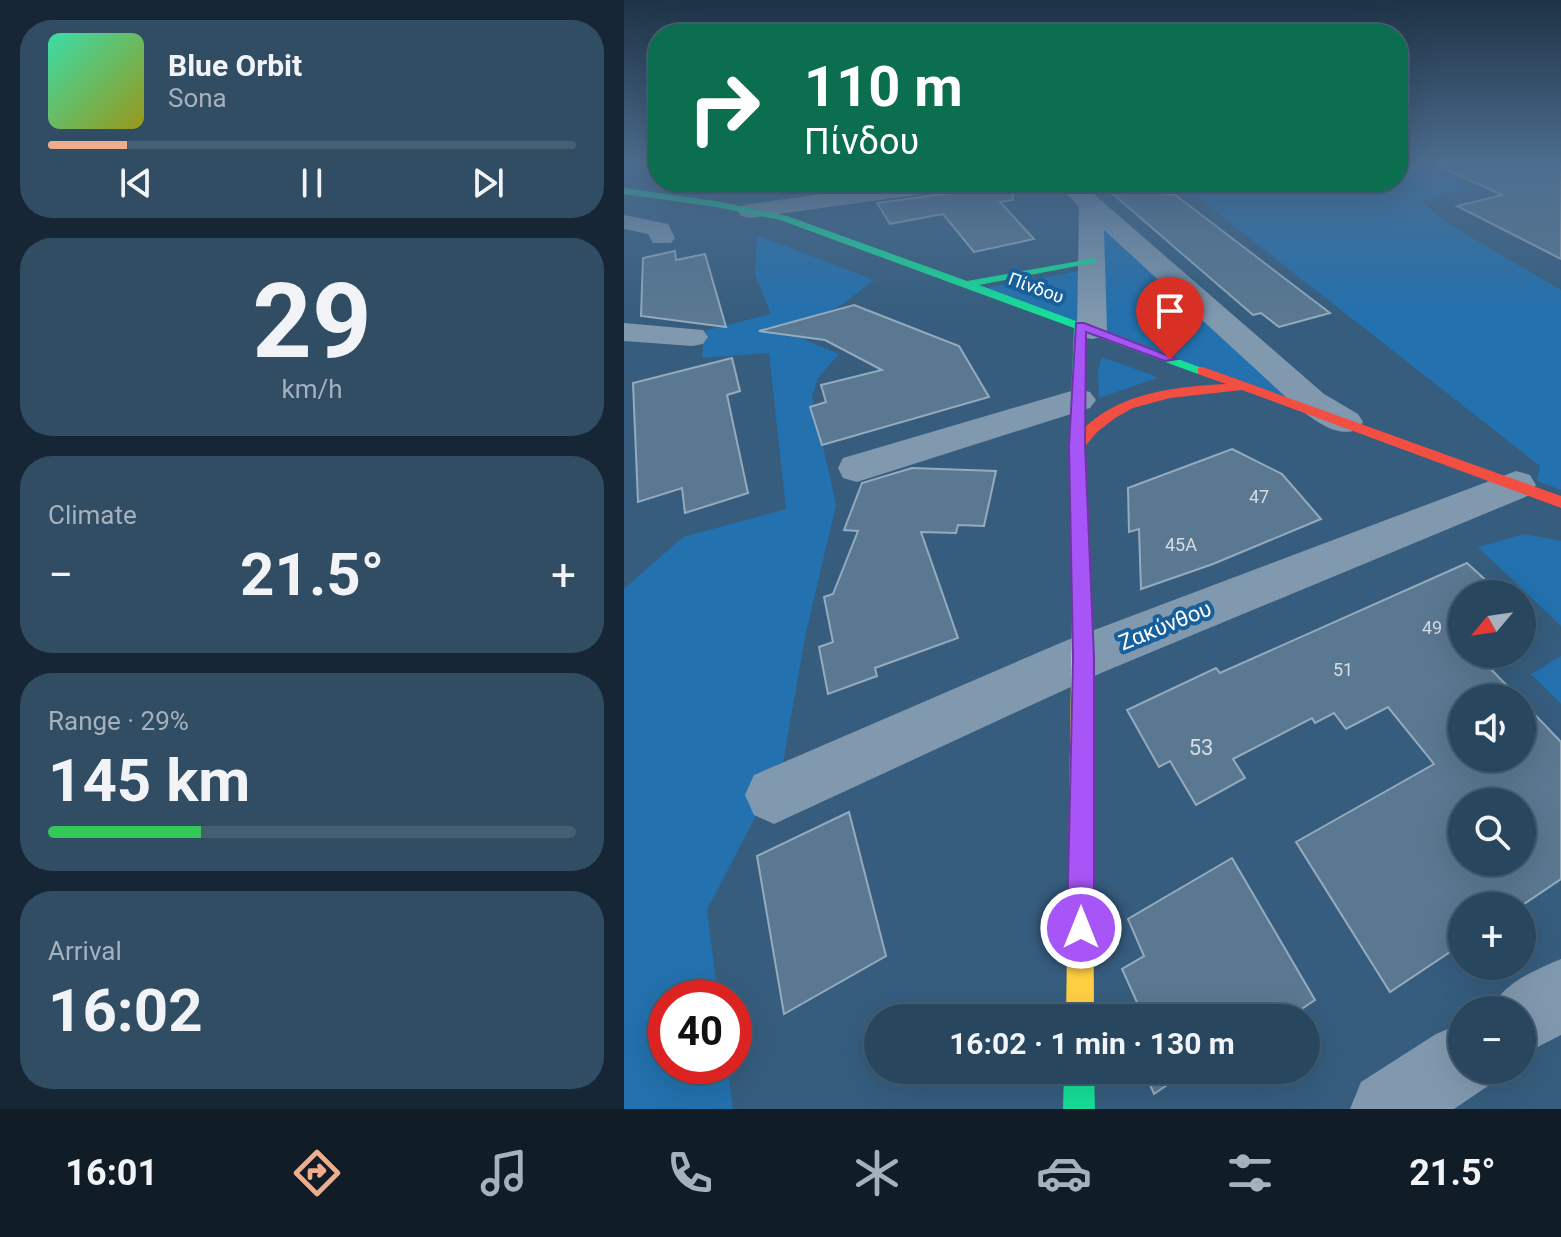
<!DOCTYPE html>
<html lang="en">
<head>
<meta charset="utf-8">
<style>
	:root { --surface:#28465e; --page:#304d64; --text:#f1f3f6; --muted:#a5b1bc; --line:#445e73; --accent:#eead8d }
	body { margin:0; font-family:Roboto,sans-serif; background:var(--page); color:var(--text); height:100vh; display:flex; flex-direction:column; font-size:30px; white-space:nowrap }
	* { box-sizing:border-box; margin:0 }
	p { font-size:26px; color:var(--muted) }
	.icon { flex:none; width:44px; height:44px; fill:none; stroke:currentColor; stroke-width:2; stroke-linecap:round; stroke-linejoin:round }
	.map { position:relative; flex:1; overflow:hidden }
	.panel { display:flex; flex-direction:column; gap:20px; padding:20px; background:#162634; width:624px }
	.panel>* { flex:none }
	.guide { position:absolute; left:24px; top:24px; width:760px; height:168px; border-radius:32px; box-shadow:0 8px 32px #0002,0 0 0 2px var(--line); background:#0b6e4f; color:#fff; overflow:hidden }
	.needle { width:52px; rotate:241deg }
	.tools { position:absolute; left:824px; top:580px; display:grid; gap:16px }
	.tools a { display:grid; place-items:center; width:88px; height:88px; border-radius:50%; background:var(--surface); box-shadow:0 8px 32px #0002,0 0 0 2px var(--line); font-size:40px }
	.speed { position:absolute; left:24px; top:980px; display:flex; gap:16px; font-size:40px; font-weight:700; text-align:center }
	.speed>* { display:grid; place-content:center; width:104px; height:104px; border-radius:50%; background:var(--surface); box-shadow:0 8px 32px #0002,0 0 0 2px var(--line); line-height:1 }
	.speed .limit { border:12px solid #d22; background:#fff; color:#111 }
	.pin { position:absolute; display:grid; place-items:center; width:68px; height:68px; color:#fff; margin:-82px -34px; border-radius:50% 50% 50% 0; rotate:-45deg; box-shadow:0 0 8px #0007 }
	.pin .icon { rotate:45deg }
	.me { position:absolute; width:88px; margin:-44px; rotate:0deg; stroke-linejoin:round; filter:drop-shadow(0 0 6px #0008) }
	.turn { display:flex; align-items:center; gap:28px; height:168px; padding:0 24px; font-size:36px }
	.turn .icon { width:104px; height:104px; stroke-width:2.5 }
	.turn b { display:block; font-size:56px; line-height:68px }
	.big { font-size:60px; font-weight:700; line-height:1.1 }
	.panel .tile { flex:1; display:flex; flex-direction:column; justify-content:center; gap:12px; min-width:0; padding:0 28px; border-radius:32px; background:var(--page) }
	.panel .dial { align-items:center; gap:0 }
	.dial b { font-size:104px; line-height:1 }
	.song { display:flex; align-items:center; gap:24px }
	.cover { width:96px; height:96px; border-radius:12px; background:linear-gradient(135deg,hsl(160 70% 55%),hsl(60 70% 35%)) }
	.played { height:8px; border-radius:4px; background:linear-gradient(90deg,var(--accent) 15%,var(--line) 15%) }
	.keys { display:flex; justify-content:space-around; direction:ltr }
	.heat { display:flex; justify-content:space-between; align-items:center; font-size:44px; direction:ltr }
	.charge { height:12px; border-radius:6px; background:linear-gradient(90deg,#34c759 29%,var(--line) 0) }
	.trip { position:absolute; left:240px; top:1004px; width:456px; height:80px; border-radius:40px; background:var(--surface); box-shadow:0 8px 32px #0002,0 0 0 2px var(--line); font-weight:700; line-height:80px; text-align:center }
	.dock { display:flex; height:128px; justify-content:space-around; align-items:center; background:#101c26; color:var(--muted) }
	.dock .icon { width:56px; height:56px }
	.dock .active { color:var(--accent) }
	.dock b { font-size:36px; color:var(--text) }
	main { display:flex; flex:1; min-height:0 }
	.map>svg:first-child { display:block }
</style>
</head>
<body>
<main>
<section class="panel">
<div class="tile">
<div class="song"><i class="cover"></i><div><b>Blue Orbit</b><p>Sona</p></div></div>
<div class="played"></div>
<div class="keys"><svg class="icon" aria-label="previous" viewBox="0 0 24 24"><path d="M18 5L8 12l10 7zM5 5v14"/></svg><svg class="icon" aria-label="pause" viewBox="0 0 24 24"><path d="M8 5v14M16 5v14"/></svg><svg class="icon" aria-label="next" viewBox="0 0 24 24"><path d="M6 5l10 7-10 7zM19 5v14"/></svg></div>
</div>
<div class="tile dial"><b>29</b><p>km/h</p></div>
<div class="tile"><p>Climate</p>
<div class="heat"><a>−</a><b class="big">21.5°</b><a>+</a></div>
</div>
<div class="tile"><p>Range · 29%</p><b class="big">145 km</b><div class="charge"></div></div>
<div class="tile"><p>Arrival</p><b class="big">16:02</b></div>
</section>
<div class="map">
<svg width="937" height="1109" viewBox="0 0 937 1109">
	<rect width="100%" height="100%" fill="#365d7e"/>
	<g fill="#2371ae">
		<path d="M774,163H796L845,188L797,201L823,223L937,290V490L913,481L916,466L554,182H774Z"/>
		<path d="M480,220L670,400L472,331Z"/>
		<path d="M133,235L250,280L219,304L177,326L181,340L215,354L194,378L188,397L212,505L181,637L159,763L83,910L94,998H42V1066H103L109,1109H0V589L59,537L162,509L145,353L78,358L80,331L147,314L131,275Z"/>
		<path d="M460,270L454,324L357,289Z"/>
		<path d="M478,357L528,375L533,378L475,398L474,369Z"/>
		<path d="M901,534L937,541V626L854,547Z"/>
		<path d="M937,656V704L907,674Z"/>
	</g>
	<g fill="#5a7891" stroke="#95abbd" stroke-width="2" fill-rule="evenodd">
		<path d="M807,163H937V259L833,206L878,195Z"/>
		<path d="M349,182H387L389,200L376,202L410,239L350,252L319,214L266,224L253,203L335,192Z"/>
		<path d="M475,182H527L545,195L550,194L706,313L655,327L637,313L629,315Z"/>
		<path d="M51,251L52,260L81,254L102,327L17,316L19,258Z"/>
		<path d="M230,305L335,346L365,397L198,445L186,407L202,402L197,385L258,370L201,340L135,331Z"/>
		<path d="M108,358L116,391L103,395L124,493L61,513L58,488L14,502L9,383Z"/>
		<path d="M608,449L658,474L697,519L589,564L517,589L515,529L505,532L504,488Z"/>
		<path d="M288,468L372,471L360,526L334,525L332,533L297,532L334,638L251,668L253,676L204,694L195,647L209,642L200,597L209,594L234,531L220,530L238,483Z"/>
		<path d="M843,563L877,594H838V654H864L856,658L895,698H838V758H898V701L937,742V879L897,906H838V944L766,992L672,842L810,764L764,707L722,729L710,713L691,723L688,718L609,759L621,778L572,805L546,761L535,767L503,710L592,668L596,673ZM838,802H898V862H838Z"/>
		<path d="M225,812L262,956L160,1014L133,856Z"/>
		<path d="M608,858L691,1000L664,1018H520L498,969L520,956L504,919Z"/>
		<path d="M520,1070H565L530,1094Z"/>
	</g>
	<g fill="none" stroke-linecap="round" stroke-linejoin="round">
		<g fill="#8199af" fill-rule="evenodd">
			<path d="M286,182H346L335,189L126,218L117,216L114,211L117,206L126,204Z"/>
			<path d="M432,182H456L700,394L734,414L739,422L734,430C710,437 695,422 676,410L480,230L483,330L479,337L468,339L457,337L453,330L455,207Z"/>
			<path d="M0,215L44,224L51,238L47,243H29L24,234L0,229Z"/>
			<path d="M0,323L79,330L84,337L79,344L68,346L0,341Z"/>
			<path d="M454,389L466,392L472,400L466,408L233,482L219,478L214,468L219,458Z"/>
			<path d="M892,471L906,475L912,485L906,495L477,673L150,824L130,815L121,795L130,775L441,641Z"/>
			<path d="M937,959V1035L898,1055V1010H867C878,983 911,970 937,959Z"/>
			<path d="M838,1023V1070H870L864,1086L830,1109H726L737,1082L812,1034Z"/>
		</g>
		<g fill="#16e098" fill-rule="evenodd">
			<path d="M0,188L92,201L163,216L343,281L472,258V262L468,263L355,285L586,371L584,374H574L462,333L461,446L468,612L465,618L458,620L451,618L448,612L445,446L450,328L156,220L92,207L0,194Z"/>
			<path d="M440,1070H470L471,1109H439Z"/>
		</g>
		<path fill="#ffcf43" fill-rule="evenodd" d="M458,604L465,606L468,612L470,1018H442L448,612L451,606Z"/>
		<path fill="#f24e42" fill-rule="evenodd" d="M579,367L937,496V508L618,390L546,398L509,408L491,418L473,432L458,450L453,451L445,446C481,394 544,387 602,384L574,374V368Z"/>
	</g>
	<linearGradient id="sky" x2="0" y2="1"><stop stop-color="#1e3345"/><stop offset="0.51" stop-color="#4c6d8f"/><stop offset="1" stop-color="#4c6d8f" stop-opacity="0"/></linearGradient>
	<rect width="937" height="318" fill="url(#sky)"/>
	<path fill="#a855f7" stroke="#6d37a1" stroke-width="2" d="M452,323H460L553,359L541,361L462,332L461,446L470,657V928L466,937L457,941L447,937L443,928L449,657L445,446Z"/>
	<g text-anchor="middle" stroke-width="8" stroke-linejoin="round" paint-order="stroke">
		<g font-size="18" fill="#fff" stroke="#18609c">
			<text transform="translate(412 288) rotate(20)" y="6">Πίνδου</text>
		</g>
		<g font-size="18" fill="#d6dde4">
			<text x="635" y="503">47</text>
			<text x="557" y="551">45Α</text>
			<text x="808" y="634">49</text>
			<text x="719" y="676">51</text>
		</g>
		<g font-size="22" fill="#fff" stroke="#18609c">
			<text transform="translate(541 625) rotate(-22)" y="8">Ζακύνθου</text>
		</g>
		<g font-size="22" fill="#d6dde4">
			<text x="577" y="755">53</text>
		</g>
	</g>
</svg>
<div class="tools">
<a><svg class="needle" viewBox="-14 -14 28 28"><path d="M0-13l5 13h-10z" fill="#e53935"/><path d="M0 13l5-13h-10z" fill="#a5b1bc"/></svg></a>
<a><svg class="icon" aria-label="sound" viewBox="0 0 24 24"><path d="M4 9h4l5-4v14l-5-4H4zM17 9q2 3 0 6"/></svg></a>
<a><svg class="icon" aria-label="search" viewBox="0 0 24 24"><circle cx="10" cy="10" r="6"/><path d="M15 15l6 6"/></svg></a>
<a>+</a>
<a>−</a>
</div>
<div class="speed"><div class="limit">40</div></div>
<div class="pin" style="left:546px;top:359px;background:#d93025"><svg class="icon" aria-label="arrive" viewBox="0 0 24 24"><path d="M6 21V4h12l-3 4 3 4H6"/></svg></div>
<svg class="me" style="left:457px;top:928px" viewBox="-20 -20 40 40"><circle r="17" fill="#a855f7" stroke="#fff" stroke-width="3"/><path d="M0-11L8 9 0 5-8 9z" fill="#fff"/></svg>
<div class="trip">16:02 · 1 min · 130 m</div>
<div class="guide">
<div class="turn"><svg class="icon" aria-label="right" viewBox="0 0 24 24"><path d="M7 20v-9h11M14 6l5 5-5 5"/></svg><div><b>110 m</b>Πίνδου</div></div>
</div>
</div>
</main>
<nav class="dock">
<b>16:01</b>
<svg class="icon active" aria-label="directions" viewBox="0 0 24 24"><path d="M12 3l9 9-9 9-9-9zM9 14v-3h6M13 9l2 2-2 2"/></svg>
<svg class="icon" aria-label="music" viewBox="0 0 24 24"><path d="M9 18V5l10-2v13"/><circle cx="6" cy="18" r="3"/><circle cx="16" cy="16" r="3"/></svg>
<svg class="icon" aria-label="phone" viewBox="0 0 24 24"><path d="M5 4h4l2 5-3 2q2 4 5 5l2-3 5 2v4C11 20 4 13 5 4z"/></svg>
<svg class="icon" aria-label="climate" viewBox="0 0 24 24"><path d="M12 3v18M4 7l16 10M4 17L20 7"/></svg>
<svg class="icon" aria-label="car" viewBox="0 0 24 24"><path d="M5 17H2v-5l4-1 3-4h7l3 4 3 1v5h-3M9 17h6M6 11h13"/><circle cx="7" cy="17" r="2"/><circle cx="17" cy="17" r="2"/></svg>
<svg class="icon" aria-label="filters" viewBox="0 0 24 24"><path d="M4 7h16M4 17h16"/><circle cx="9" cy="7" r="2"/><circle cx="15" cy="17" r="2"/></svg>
<b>21.5°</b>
</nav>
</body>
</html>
